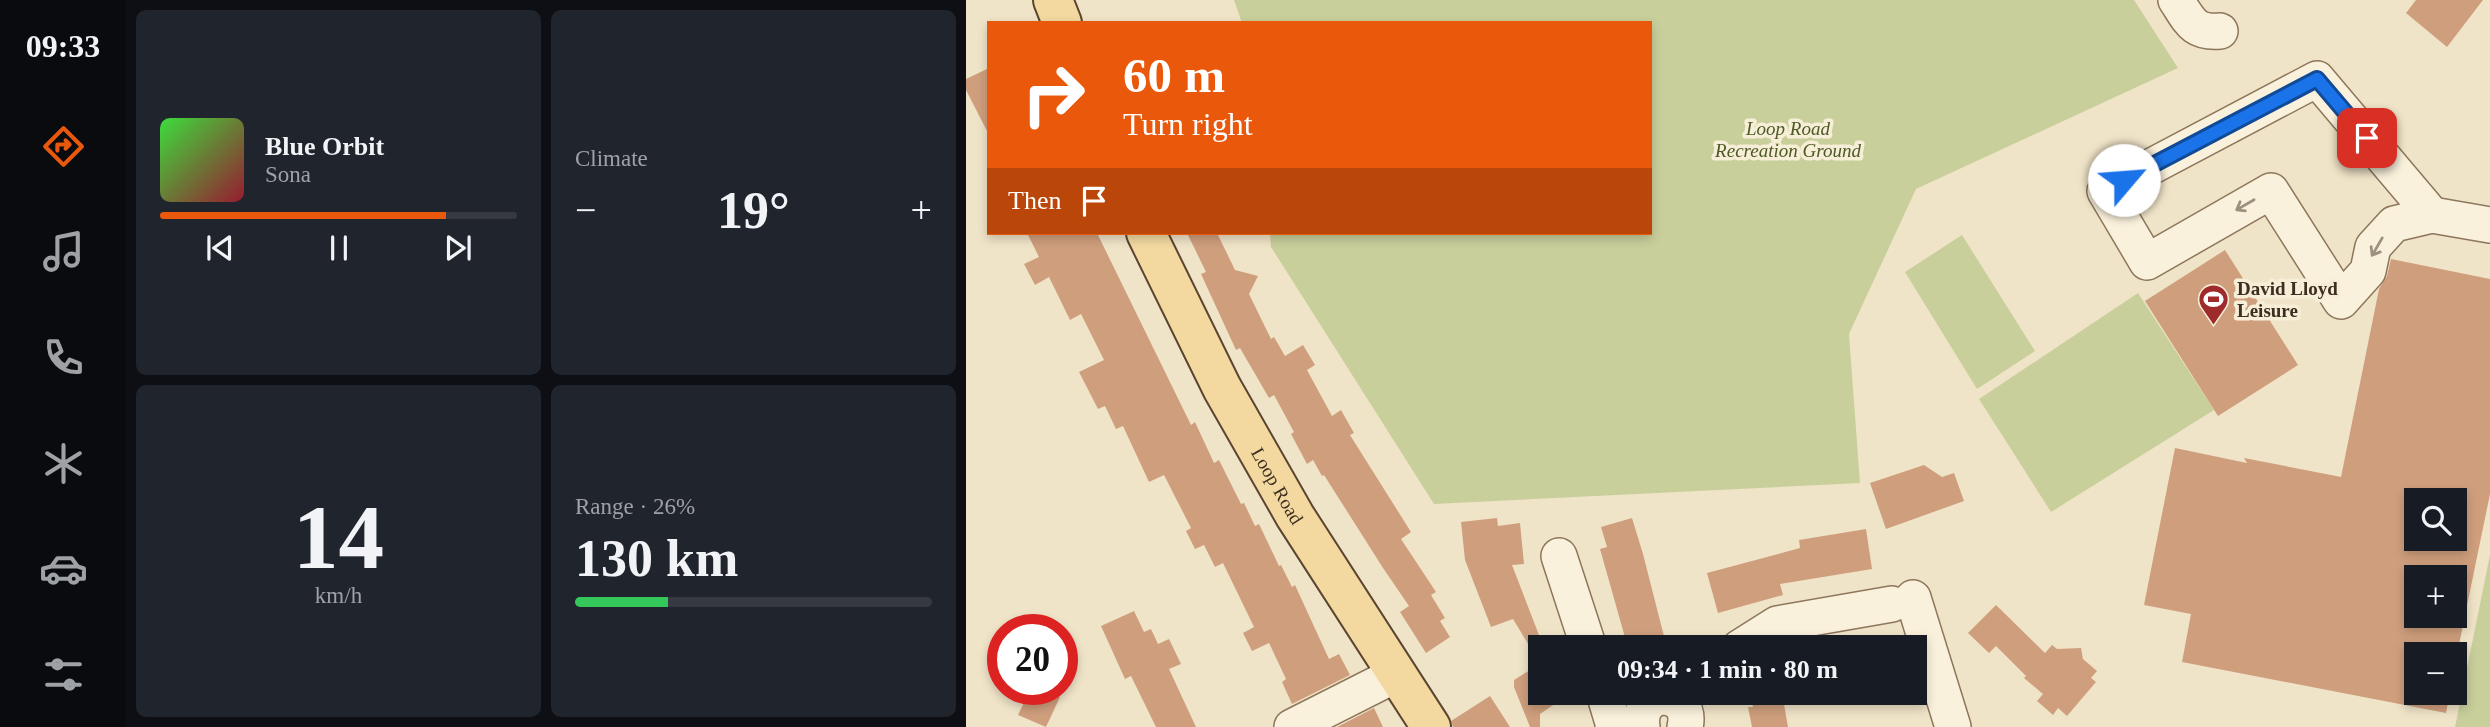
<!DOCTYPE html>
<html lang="en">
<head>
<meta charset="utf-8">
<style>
	:root { --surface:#171b24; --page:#20242c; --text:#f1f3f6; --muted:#9ea1a6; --line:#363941; --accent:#ea580c }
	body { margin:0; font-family:"Times New Roman",serif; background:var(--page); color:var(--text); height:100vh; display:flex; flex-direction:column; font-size:26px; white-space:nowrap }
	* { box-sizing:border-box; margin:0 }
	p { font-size:23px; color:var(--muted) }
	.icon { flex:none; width:38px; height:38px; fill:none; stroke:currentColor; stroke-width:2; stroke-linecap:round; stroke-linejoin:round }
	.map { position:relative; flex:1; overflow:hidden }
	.panel { display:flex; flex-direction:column; gap:10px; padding:10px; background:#0d0f14; width:840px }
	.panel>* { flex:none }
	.hud { position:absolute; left:21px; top:21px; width:665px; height:214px; border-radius:0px; box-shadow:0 4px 10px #0003; background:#ea580c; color:#fff; overflow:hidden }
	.buttons { position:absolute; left:1438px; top:488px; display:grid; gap:14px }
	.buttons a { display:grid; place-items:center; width:63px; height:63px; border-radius:0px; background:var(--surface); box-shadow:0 4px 10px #0003; font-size:35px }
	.speed { position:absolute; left:21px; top:614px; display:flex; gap:14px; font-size:35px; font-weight:700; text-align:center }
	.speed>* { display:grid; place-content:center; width:91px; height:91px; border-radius:50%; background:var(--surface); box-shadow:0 4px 10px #0003; line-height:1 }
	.speed .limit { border:10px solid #d22; background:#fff; color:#111 }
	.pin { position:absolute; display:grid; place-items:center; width:60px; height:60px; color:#fff; margin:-30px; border-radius:14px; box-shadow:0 4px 10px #0006 }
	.me { position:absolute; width:77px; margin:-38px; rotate:63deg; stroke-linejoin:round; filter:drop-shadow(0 0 5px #0008) }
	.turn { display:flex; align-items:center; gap:24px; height:147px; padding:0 21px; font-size:32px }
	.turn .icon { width:91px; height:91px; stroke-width:2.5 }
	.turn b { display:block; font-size:49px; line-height:60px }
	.then { display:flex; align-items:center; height:66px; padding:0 21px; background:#0003; gap:14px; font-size:26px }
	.big { font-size:52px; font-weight:600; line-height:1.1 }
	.panel .card { flex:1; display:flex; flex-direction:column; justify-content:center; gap:10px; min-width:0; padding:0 24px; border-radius:10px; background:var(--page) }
	.panel .dial { align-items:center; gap:0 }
	.dial b { font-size:91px; line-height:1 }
	.song { display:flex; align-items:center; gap:21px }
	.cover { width:84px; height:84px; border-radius:10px; background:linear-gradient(135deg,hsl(120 70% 55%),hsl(350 70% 35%)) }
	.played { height:7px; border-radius:4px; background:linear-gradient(90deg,var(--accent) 80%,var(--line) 80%) }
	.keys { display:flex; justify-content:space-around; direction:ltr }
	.heat { display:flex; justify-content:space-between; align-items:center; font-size:38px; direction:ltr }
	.charge { height:10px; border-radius:5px; background:linear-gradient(90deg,#34c759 26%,var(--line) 0) }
	.panel .tiles { flex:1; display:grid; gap:10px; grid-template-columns:repeat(2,1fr) }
	.trip { position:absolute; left:562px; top:635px; width:399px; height:70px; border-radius:0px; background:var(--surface); box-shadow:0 4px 10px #0003; font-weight:600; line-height:70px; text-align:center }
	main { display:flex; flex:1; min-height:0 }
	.tab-bar { display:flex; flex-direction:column; width:126px; justify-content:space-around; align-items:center; background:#090b0e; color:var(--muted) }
	.tab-bar .icon { width:49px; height:49px }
	.tab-bar .selected { color:var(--accent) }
	.tab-bar b { font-size:32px; color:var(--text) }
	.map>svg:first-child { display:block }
</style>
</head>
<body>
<main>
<nav class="tab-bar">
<b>09:33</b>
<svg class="icon selected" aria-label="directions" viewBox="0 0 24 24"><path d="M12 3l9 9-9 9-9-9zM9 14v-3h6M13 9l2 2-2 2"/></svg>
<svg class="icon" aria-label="music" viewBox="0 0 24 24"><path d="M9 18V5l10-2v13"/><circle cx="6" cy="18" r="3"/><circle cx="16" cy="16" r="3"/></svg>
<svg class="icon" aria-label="phone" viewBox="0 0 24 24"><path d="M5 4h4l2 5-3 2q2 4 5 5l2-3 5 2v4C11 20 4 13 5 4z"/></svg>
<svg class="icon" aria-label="climate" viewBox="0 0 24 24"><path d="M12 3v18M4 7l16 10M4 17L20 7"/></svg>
<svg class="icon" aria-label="car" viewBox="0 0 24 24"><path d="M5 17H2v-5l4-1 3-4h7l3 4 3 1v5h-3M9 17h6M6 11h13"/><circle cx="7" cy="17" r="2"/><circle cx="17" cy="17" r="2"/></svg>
<svg class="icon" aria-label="filters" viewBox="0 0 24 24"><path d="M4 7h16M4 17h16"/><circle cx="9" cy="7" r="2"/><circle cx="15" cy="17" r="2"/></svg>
</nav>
<section class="panel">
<div class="tiles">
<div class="card">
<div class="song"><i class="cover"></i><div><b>Blue Orbit</b><p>Sona</p></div></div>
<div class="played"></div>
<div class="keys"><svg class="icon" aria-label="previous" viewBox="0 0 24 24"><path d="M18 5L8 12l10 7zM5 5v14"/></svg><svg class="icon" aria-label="pause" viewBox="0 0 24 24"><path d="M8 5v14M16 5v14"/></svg><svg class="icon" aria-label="next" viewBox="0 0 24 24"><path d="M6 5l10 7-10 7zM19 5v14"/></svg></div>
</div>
<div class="card"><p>Climate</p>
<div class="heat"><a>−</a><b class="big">19°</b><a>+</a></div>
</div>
<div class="card dial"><b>14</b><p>km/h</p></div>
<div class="card"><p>Range · 26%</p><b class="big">130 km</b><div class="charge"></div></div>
</div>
</section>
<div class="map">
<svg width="1524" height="727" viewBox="0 0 1524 727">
	<rect width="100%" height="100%" fill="#f0e4c8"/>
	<g fill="#c9cf9b">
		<path d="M268,0H1168L1212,68L950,189L883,334L894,483L468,504L305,247L304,233H684V23H276Z"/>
		<path d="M996,235L1069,351L1011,389L939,272Z"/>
		<path d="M1172,293L1248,410L1085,512L1013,399Z"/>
		<path d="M1524,555V727H1489Z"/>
	</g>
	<g fill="#cf9f7d" fill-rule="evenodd">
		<path d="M1450,0H1517L1481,47L1440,13Z"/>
		<path d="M23,68V135L0,90V79Z"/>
		<path d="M61,233H131L225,425L229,422L248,463L253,460L275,504L278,503L289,526L293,524L313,566L315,565L326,587L329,585L363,659L373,654L384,675L326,704L316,682L320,679L303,643L286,651L277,633L288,627L257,563L249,567L238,545L229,549L220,531L225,528L198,475L183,482L157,426L150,429L139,406L132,409L113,372L138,360L115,314L104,320L83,277L69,285L58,264L73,257Z"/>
		<path d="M221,233H251L269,270L292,276L283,294L305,339L308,337L319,356L337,345L349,365L341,370L366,416L375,410L388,433L384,435L445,532L435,539L470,592L465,595L479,618L474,621L484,637L460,653L434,612L443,606L417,568L358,475L356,476L347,460L341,464L325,434L328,432L308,395L303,398L274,348L270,350L235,274L240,272Z"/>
		<path d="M1259,250L1332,365L1252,416L1179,301Z"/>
		<path d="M1425,259L1524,279V494L1489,664V654H1451V693H1484L1480,713L1216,662L1225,614L1178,605L1209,448L1281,463L1278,458L1375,477L1413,289L1421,276ZM1451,500H1489V539H1451ZM1451,578H1489V616H1451Z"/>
		<path d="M958,465L976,477L988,473L998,501L920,529L904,483Z"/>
		<path d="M531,518L532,526L554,523L558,564L546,565L578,648H574V655L570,657L547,619L525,627L499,560L495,522Z"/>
		<path d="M666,518L677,554L701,648H662L634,549L641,547L635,527Z"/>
		<path d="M900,529L906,569L814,584L817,595L752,613L741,573L834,548L833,540Z"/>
		<path d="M1030,605L1079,653L1086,645L1091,649L1115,648L1117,659L1131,671L1125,678L1130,682L1101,716L1092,708L1087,715L1071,701L1077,694L1058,678L1060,676L1030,646L1023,653L1002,633Z"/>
		<path d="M168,611L178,632L185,629L192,644L203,639L215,664L203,669L230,727H190L165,676L159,679L135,626Z"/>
		<path d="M574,664V693H605L574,714V727H564L548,687V680Z"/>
		<path d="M64,690H80L94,697L80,727L52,715Z"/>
		<path d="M784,693H816L822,727H786L782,707H787Z"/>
		<path d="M524,696L544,727H487L485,721Z"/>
		<path d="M408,708L417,727H371Z"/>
	</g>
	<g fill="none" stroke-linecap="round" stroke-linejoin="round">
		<defs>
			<g id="minor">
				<path d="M1210,0C1224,21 1227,33 1254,31"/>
				<path d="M1466,215L1351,79L1139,191L1181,262L1305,191L1375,301L1402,271L1407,247L1428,224L1466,215L1524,225"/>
				<path d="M593,556L623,648"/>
				<path d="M947,598L987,727"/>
				<path d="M773,648L811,624L926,604"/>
				<path d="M638,693L648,726L647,727"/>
				<path d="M326,727L431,674"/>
				<path d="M676,727C670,686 728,689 719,727"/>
			</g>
			<g id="major">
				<path d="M87,0L96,23"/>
				<path id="s1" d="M180,233L256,388L329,516L465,727"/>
			</g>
		</defs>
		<use href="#minor" stroke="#8d765c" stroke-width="38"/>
		<use href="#major" stroke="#5b4430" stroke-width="42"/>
		<use href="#minor" stroke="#faf1dc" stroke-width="35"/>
		<use href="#major" stroke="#f3d9a0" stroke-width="38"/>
	</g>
	<defs><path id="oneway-shaft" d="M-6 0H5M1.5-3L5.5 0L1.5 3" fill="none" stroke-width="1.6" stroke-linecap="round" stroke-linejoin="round" transform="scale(1.75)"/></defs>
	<g stroke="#9c907e">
		<use href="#oneway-shaft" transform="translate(1279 205) rotate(150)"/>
		<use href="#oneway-shaft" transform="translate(1411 247) rotate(120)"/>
	</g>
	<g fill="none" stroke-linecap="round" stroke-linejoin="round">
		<defs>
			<path id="route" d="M1158,180L1351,79L1401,138"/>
		</defs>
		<use href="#route" stroke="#114b97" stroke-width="18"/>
		<use href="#route" stroke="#1a73e8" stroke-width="12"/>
	</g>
	<defs>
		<symbol id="stadium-pin" viewBox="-11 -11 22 30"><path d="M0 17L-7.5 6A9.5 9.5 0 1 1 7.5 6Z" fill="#9e2a2b" stroke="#f7eed8"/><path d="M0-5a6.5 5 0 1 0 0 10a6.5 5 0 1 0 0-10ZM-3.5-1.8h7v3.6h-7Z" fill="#fff"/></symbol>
	</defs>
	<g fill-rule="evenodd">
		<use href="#stadium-pin" x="1230" y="282" width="35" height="47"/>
	</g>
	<g text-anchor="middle" stroke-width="7" stroke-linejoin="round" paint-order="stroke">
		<g font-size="19" font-style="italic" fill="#4d5a26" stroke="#f7eed8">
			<text x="822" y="135">Loop Road<tspan x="822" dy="22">Recreation Ground</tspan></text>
		</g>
		<g font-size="19" font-weight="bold" fill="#3d2e20" stroke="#f7eed8" text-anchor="start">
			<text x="1271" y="295">David Lloyd<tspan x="1271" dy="22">Leisure</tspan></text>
		</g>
		<g font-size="19" fill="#3d2e20" stroke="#f7eed8">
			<text dy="7" stroke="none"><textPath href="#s1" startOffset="285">Loop Road</textPath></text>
		</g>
	</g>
</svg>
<div class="buttons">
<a><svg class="icon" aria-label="search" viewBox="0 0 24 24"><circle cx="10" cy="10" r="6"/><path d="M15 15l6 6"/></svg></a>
<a>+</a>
<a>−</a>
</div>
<div class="speed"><div class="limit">20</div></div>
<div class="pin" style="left:1401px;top:138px;background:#d93025"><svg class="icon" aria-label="arrive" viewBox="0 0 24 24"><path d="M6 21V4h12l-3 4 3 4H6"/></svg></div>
<svg class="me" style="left:1158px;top:180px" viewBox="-20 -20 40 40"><circle r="19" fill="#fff"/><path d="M0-13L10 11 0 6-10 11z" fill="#1a73e8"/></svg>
<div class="trip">09:34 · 1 min · 80 m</div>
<div class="hud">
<div class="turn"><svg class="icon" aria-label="right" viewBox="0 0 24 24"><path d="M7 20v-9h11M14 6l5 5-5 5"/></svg><div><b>60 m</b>Turn right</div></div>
<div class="then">Then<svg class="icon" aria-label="arrive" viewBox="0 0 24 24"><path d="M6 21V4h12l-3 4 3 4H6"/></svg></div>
</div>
</div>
</main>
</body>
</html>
